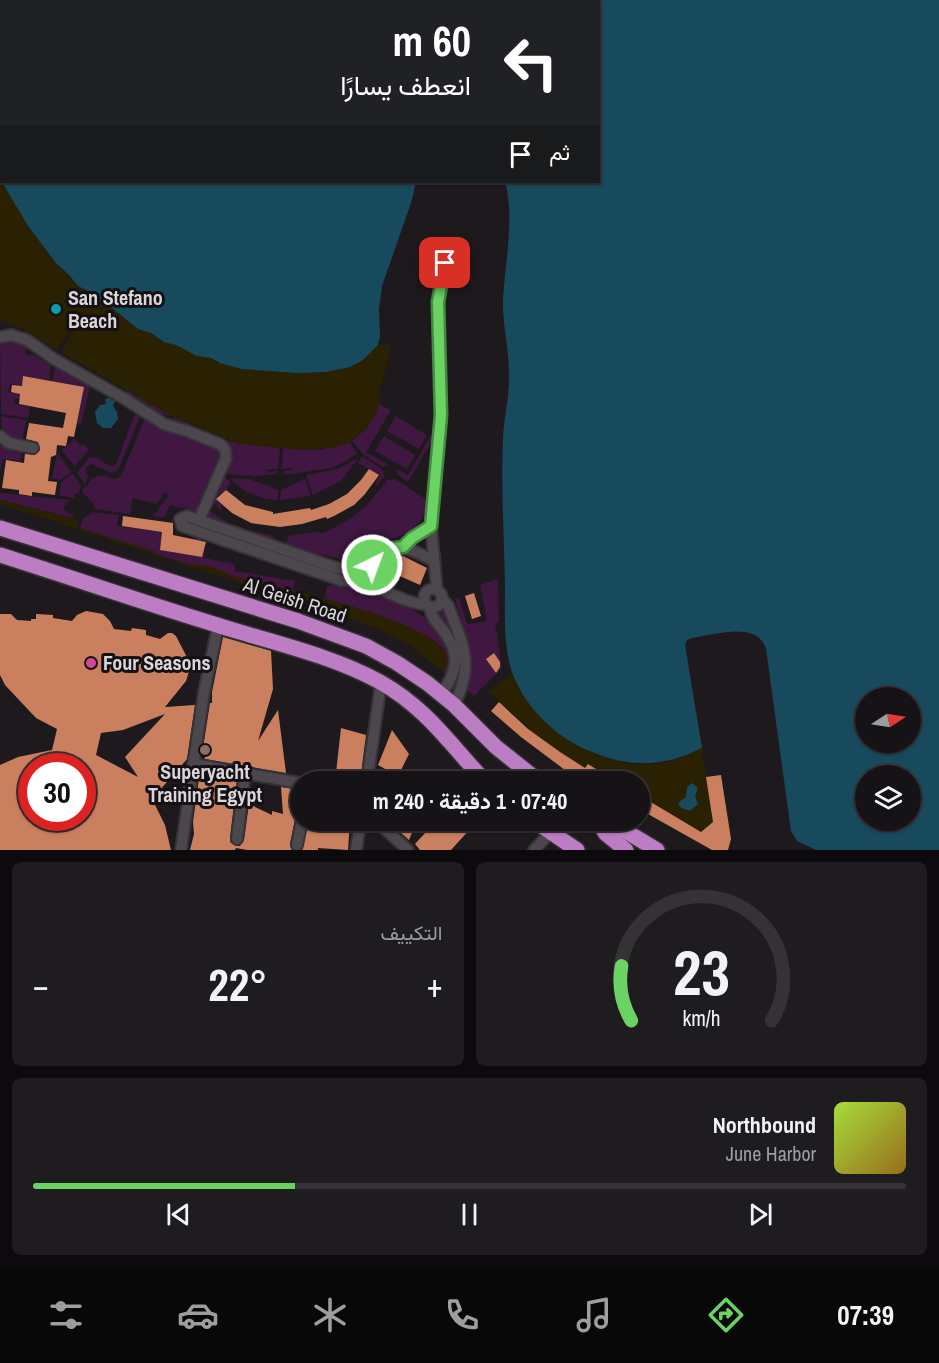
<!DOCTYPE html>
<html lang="ar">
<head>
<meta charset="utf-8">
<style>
	:root { --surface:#161316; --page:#1f1c1f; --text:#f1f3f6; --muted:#9e9ea1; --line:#353235; --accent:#6ad363 }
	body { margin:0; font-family:"Archivo Narrow",Vazirmatn,sans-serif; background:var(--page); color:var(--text); direction:rtl; height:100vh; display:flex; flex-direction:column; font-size:22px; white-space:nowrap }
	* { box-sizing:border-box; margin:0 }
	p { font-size:20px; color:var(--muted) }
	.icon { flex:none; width:33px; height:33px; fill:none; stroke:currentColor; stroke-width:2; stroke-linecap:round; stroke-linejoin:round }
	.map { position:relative; height:850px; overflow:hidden; direction:ltr }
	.panel { display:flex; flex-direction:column; gap:12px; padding:12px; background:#0c0a0c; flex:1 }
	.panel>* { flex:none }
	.top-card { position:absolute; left:0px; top:0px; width:600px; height:183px; box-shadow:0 2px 4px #0004,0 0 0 2px var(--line); direction:rtl; background:#202124; color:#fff; overflow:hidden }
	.needle { width:39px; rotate:78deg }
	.buttons { position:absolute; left:855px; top:687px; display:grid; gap:12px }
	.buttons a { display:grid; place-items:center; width:66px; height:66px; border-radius:50%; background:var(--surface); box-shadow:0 2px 4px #0004,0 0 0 2px var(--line); font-size:30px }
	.speed { position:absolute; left:18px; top:753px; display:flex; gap:12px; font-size:30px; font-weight:700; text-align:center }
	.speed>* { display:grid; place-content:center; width:78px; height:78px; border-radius:50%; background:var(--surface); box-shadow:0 2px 4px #0004,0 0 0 2px var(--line); line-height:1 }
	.speed .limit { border:9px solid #d22; background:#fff; color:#111 }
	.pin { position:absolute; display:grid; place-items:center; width:51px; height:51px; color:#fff; margin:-26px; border-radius:12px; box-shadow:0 3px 9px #0006 }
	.me { position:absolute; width:66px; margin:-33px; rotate:42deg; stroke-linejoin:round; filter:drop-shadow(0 0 4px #0008) }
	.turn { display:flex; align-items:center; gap:21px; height:126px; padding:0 30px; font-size:27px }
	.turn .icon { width:78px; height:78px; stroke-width:2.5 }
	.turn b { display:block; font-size:42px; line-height:51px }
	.then { display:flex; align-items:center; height:57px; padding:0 30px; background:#0003; gap:12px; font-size:22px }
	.big { font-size:45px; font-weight:700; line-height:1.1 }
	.panel .tile { flex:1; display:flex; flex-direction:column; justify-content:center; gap:9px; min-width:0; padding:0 21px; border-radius:9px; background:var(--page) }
	.panel .dial { align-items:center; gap:0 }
	.dial svg { height:156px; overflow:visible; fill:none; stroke:var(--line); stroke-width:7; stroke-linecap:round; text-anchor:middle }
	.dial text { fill:var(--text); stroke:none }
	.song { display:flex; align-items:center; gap:18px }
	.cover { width:72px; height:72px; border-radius:9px; background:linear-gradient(135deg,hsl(80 70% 55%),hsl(40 70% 35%)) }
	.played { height:6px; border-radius:3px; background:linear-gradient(90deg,var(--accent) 30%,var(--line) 30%) }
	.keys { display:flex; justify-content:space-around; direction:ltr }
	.heat { display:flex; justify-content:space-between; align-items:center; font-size:33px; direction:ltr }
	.panel .tiles { flex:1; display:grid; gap:12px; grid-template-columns:1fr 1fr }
	.tile:last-child { grid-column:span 2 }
	.trip { position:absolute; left:290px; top:771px; width:360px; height:60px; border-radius:30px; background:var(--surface); box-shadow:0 2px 4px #0004,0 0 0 2px var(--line); font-weight:700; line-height:60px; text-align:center; direction:rtl }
	.tab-bar { display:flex; height:96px; justify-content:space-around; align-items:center; background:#090809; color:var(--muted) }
	.tab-bar .icon { width:42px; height:42px }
	.tab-bar .on { color:var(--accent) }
	.tab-bar b { font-size:27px; color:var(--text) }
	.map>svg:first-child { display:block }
</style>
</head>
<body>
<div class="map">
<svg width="939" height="850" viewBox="0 0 939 850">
	<rect width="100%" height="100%" fill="#1e191d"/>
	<g fill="#401740" fill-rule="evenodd">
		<path d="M0,339L22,341L51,363L28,348L25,353L30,356L32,354L51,365L49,380L23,376L22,385L10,384L8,392L20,394L19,399L15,398L14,404L30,407L28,418L1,414Z"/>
		<path d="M56,363L91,383L81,424L77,423L83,387L55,382L50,392Z"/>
		<path d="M128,390L168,414L167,416L164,414L160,417L148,410L150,406L131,394L129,397L125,395Z"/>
		<path d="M379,404L391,410L366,452L389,465L383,467L364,455L352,441L367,428Z"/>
		<path d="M136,411L141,414L118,470L112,473L91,464L86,468V473L88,477L85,484L77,473L89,458L95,457L110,466L116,464Z"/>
		<path d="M1,416L26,420L22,442L2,435Z"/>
		<path d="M396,416L427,435L419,449L387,431Z"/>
		<path d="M174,417L229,441L280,448L278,469H267L268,472L277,471V474L253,476L221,474L227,450L173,421Z"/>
		<path d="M145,418L183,432L223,451L198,512L170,505L164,518L153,516L169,495L165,492L156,504L133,498L130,514L95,509L93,503L83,493V488C93,483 84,489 90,481C98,471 106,477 115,479L121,476Z"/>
		<path d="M431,435L434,437L408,482L397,474L396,468L408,475Z"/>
		<path d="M384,436L415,455L407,469L375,451Z"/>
		<path d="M74,439L81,446L85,445L89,450L74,466L62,450Z"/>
		<path d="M0,442L22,451L20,461L3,459L0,471Z"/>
		<path d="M350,442L357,454L340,464L331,468L284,475V471L292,470V468L282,469L283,448L320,450Z"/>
		<path d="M57,452L71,472L61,480L52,479Z"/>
		<path d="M362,456L383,470L384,476L377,486L375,485L380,475L358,463Z"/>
		<path d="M359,457L341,481L313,495L306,475L338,469Z"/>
		<path d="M72,473L81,486L79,493H75L74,498L59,495L61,483Z"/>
		<path d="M223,476L231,482L226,490L215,498L223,506L220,510L211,499Z"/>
		<path d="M230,478L249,479L279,490L277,500C259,499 242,492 230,478Z"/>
		<path d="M305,479L311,496L280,500L281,490Z"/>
		<path d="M395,479L427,500C424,534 398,535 373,546C364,550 357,556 349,561L286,546L288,536L316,532L324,533L350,519L366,506L388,480Z"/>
		<path d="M0,493L70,500L65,504L64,510L73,515V518L0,500Z"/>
		<path d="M206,508C226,524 247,533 273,535L272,545L203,516Z"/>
		<path d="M93,512L119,515L117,526L162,532L160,550L202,557L203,550L193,549L195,538L201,539L200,548L205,549L204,558L235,564V571L295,581L293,592L230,576L215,568L192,565L156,554V552L80,528L83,519Z"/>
		<path d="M391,555L396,557L388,583L378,579L379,569L376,562Z"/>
		<path d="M498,579L499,623H495L502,668L474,696L466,689C474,667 467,650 461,629L463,628L455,598H459L467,624L487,621L480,585ZM494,653L500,662V667L496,672L486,659Z"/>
		<path d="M343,585C378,590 446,615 451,657C452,663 449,670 448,676L443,672L447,666C446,662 446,656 445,652C435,630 350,607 325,598L327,586Z"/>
		<path d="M443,605L454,631L448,634L435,610Z"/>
	</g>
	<g fill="#292101">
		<path d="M0,168L3,185L10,191L28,226L56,263L69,275L78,286L88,291L103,304L112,308L138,329L151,333L164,342L176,345L197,356L211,358L220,363L241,369L298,373L326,372L350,367L363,360L378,345H390L387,366L378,395L381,399L376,413L367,428L352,441L336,447L303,450L239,444L168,414L61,352L73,333L70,330L57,350L23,329L0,320Z"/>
		<path d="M0,500L78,520L77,527L156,552V554C168,558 179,562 191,564C199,566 206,565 214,568C223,570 230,576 239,578C279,588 430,618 446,655C449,661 447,667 443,672L408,644L374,627L0,504Z"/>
		<path d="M512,673C539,727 599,773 662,763C676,761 689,754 702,748L713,823L707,826L702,832L639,795V782L617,781L588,764L585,768L521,737L528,728L489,692Z"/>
	</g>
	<g fill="#184a5e" fill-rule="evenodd">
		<path d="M0,0H939V850H816L797,841L791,831L766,649C758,620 714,635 692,638L687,640L685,645L702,748C665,767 630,768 592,752C558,739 527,710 513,675C503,649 505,612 505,585C504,537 501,488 503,439C504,417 510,394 509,372C509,347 502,324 503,299C505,264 515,216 505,182H598V2H2L1,172ZM866,698H910V742H866ZM866,776H910V820H866Z"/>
		<path d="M2,182H416L411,203L382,286L379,309L380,337L378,345L363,360L350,367L326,372L298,373L241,369L220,363L211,358L197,356L176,345L164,342L151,333L138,329L112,308L103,304L88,291L78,286L69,275L56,263L28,226Z"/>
		<path d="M109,398L115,401L113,406L117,412L118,419L111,428H103L97,423L95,412L100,405L106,404L105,399Z"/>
		<path d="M692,783L698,788L695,797L698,804L690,811L681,808L678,803L686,797L687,787Z"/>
	</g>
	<g fill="#ca805f" fill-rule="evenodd">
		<path d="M23,376L84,387L74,437L68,436L66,446L57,445L56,455L51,457L48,481L57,482L55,495L32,492V496L19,494V490L2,488L6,460L24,463L25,454L35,455L40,450L38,442L26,439L29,423L63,428L66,413L19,404L20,394L11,392L12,385L22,386Z"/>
		<path d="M369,469L379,475L365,494L354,505L334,516L327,519L326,517L302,524L280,527L251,523L232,513L216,499L226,490L245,505L273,512V514L310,508L311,510L329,504L347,494L361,480Z"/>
		<path d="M123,516L173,523V535L206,542L202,557L160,550L162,532L122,526Z"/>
		<path d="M401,555L427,568L420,585L393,573Z"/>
		<path d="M474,593L481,616L472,619L465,596Z"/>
		<path d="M86,611L103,614L110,621L114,629L131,631L132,628L146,630V635L160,639L168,633H172L176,636L191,665L186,681L165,707L195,705L187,759L152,799L165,825L171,850H0V765L18,757L52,750L57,729L36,718L5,685L0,675V614H11L17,620L31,621V619H36V614L53,615V618L72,621L77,615ZM165,714L125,757L138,777L96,755L101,733L123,730ZM32,766H82V818H32Z"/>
		<path d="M223,637L271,651L273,689L258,741L278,710L286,773L205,759L203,748L210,703H212V692Z"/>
		<path d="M494,653L500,662V667L496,673L486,659Z"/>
		<path d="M499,702L528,729L560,752L585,768L588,764L617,782H590L579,775L577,779L521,737L491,711Z"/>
		<path d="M341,728L366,735L360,782H335Z"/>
		<path d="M392,730L409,754L398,776L378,765Z"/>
		<path d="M207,774L237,779L230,838V842L236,846H240L244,840L249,804L272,815V811L283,814L281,787L300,790V813L295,819L290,844L292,850H247L236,848L235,850H190L194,834L193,822L199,778L208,781Z"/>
		<path d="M721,775L731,839L728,850H712L639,809V795L701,832L713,822L706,777Z"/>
		<path d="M309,820L350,822L348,850L318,848V850H302Z"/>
		<path d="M394,820H417L409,840L392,825Z"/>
		<path d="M437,820H464L471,828L451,850H420L415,844Z"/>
	</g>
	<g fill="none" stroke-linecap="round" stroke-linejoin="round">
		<defs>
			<g id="minor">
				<path d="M0,337L11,335L27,340L54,359L125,399L164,424L187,431L220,444L225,449L226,458L199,520"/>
				<path d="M0,436L9,443L33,448"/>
				<path d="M403,547L412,538L431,526"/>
				<path d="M367,564V560C395,540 407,547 434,561"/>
				<circle cx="369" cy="572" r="8"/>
				<path d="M361,570H349L334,567L187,516L180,519L182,526L340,580L352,581L364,578"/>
				<path d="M369,580C376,589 415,606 426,604"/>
				<circle cx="433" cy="598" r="9"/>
				<path d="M437,590L431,526L441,415L438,302L445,263"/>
				<path d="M442,599L448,605C463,646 475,663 454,705"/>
				<path d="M429,606C431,616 436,622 443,630C461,654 458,671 441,694"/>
				<path d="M193,764L300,783"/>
				<path d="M367,782L381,683"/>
				<path d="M375,820L408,850"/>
				<path d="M237,839L245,774"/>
				<path d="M297,845L302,820"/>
				<path d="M181,850L204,692L218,626"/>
				<path d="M356,850L361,820"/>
				<path d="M534,850L550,833"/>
			</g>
			<g id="highway">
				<path d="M0,528L298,621L366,646L397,663L427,683L454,705L496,747L540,782"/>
				<path d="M0,555C73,578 144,603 217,625C270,642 331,655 380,682C428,709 450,745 486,782"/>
				<path d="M533,820L577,850"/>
				<path d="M597,820L606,834L626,850"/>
				<path d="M607,820L657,850"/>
			</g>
		</defs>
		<use href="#minor" stroke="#363336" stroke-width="14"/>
		<use href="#highway" stroke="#363336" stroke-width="18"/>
		<use href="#minor" stroke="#4c474c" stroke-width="10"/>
		<use href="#highway" stroke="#bc7dc4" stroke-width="15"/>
	</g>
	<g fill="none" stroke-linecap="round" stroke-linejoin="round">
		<defs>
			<path id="route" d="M372,565L367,564L369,559L388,549L403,547L412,538L431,526L441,415L438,302L445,263"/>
		</defs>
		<use href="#route" stroke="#458940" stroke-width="15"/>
		<use href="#route" stroke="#6ad363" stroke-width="10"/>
	</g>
	<circle fill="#0f9aa8" stroke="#141014" stroke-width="2" cx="56" cy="309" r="6"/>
	<circle fill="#d1479c" stroke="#141014" stroke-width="2" cx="91" cy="663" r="6"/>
	<circle fill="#8d6e63" stroke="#141014" stroke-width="2" cx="205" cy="750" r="6"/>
	<g text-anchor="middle" stroke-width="6" stroke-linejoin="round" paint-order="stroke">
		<g font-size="20" font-weight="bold" fill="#dad7da" stroke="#141014" text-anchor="start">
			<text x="68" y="305">San Stefano<tspan x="68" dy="23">Beach</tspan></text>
			<text x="103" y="670">Four Seasons</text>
			<text x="205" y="779" text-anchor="middle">Superyacht<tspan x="205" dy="23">Training Egypt</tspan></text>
		</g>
		<g font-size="20" fill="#dad7da" stroke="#141014">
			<text transform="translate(295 600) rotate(18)" y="7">Al Geish Road</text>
		</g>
	</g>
</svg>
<div class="buttons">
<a><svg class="needle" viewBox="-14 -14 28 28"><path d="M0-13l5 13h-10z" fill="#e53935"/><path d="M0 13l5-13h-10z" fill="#9e9ea1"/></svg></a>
<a><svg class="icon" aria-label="layers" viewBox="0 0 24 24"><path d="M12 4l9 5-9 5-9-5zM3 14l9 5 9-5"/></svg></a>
</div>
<div class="speed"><div class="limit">30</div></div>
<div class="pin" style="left:445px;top:263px;background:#d93025"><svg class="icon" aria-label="arrive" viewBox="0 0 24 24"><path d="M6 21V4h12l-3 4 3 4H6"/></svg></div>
<svg class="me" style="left:372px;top:565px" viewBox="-20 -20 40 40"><circle r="17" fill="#6ad363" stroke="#fff" stroke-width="3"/><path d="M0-11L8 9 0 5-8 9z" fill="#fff"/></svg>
<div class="trip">07:40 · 1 دقيقة · 240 m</div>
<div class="top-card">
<div class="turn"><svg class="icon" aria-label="left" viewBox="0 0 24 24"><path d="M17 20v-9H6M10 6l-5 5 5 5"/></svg><div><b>60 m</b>انعطف يسارًا</div></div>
<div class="then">ثم<svg class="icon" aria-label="arrive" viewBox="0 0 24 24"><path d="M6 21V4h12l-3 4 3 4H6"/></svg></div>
</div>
</div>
<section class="panel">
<div class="tiles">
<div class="tile dial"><svg viewBox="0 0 100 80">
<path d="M14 69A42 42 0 1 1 86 69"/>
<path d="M14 69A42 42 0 0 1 9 41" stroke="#6ad363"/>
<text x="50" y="56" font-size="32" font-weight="700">23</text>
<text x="50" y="72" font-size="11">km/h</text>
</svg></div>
<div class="tile"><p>التكييف</p>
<div class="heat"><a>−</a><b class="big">22°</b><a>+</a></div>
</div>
<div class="tile">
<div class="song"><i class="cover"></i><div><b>Northbound</b><p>June Harbor</p></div></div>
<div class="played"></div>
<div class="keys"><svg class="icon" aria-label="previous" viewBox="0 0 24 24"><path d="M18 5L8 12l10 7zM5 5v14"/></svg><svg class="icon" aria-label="pause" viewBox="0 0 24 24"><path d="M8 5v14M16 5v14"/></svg><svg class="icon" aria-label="next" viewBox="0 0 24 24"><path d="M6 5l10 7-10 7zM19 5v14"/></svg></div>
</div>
</div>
</section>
<nav class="tab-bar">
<b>07:39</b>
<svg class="icon on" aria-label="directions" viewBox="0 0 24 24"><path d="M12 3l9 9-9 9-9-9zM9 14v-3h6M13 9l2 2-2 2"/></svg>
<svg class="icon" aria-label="music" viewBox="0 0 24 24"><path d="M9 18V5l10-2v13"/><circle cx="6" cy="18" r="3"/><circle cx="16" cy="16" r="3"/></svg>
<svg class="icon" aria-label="phone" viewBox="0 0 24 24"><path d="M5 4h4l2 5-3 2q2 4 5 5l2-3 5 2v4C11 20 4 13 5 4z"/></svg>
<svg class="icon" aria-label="climate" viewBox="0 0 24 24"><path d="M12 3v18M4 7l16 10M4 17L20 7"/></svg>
<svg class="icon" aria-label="car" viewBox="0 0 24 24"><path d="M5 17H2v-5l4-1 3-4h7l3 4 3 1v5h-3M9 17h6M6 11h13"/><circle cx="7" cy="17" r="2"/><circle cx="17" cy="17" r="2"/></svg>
<svg class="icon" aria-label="filters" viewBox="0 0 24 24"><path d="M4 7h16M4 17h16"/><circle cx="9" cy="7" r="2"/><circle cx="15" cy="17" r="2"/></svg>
</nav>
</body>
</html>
